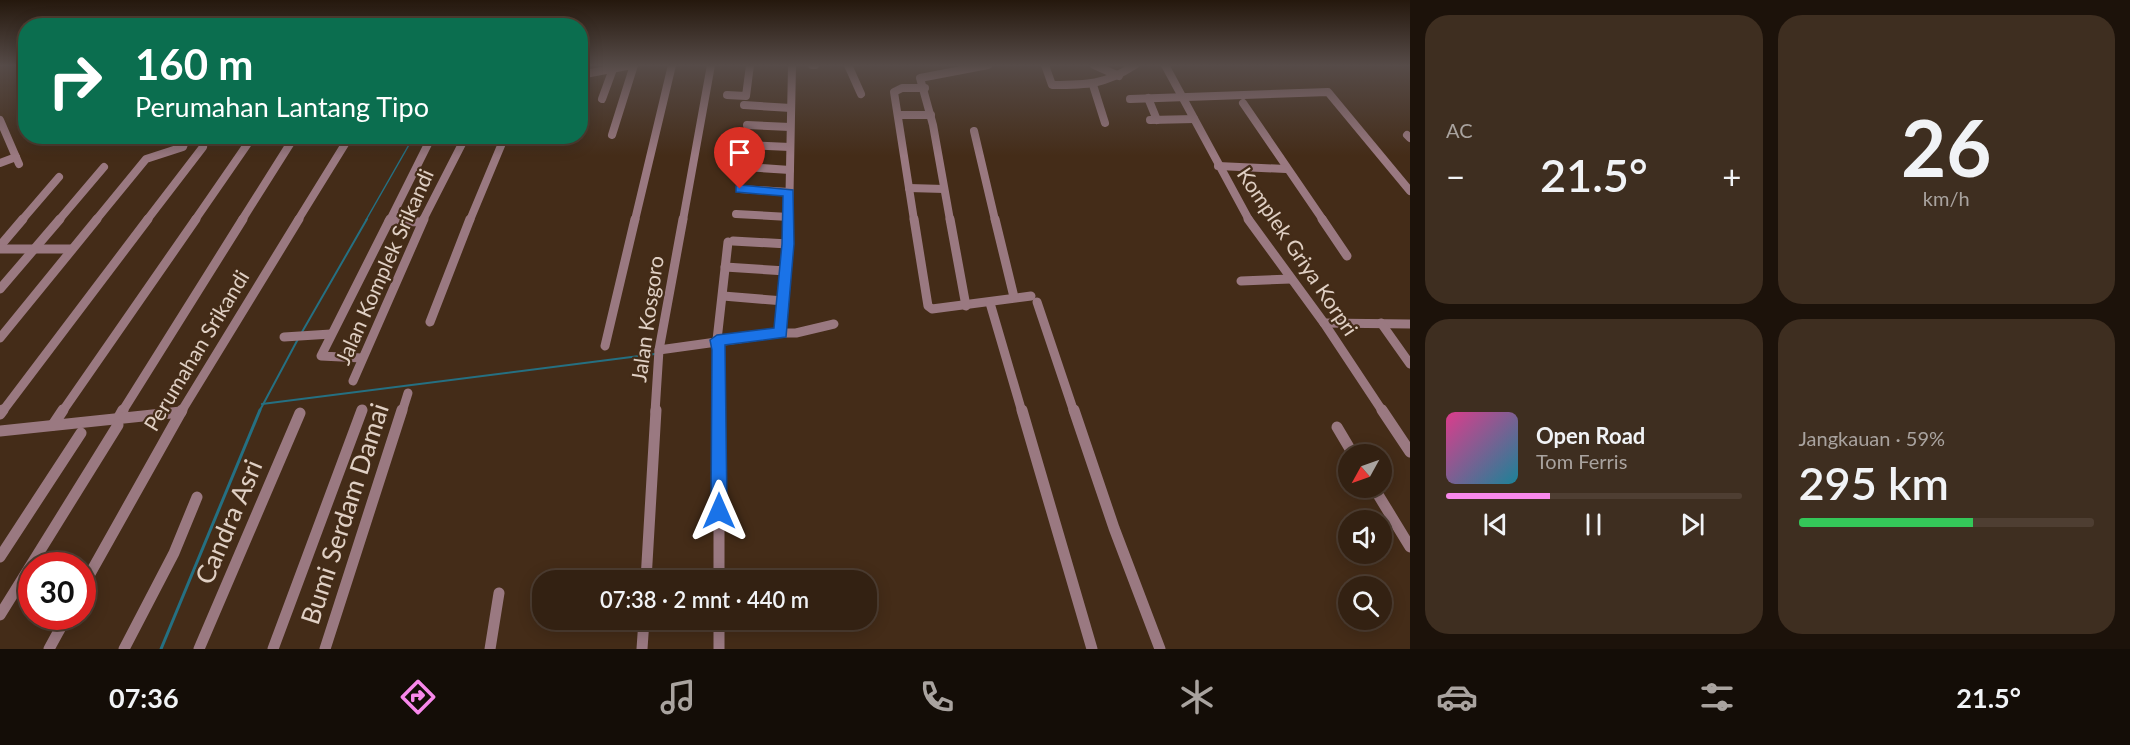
<!DOCTYPE html>
<html lang="id">
<head>
<meta charset="utf-8">
<style>
	:root { --surface:#332112; --page:#3e2e20; --text:#f1f3f6; --muted:#a9a39f; --line:#4e3e32; --accent:#f888eb }
	body { margin:0; font-family:Lato,sans-serif; background:var(--page); color:var(--text); height:100vh; display:flex; flex-direction:column; font-size:22px; white-space:nowrap }
	* { box-sizing:border-box; margin:0 }
	p { font-size:20px; color:var(--muted) }
	.icon { flex:none; width:33px; height:33px; fill:none; stroke:currentColor; stroke-width:2; stroke-linecap:round; stroke-linejoin:round }
	.map { position:relative; flex:1; overflow:hidden }
	.details { display:flex; flex-direction:column; gap:15px; padding:15px; background:#1c120a; width:720px }
	.details>* { flex:none }
	.guide { position:absolute; left:18px; top:18px; width:570px; height:126px; border-radius:24px; box-shadow:0 3px 15px #0003,0 0 0 2px var(--line); background:#0b6e4f; color:#fff; overflow:hidden }
	.needle { width:39px; rotate:230deg }
	.buttons { position:absolute; left:1338px; top:444px; display:grid; gap:12px }
	.buttons a { display:grid; place-items:center; width:54px; height:54px; border-radius:50%; background:var(--surface); box-shadow:0 3px 15px #0003,0 0 0 2px var(--line); font-size:30px }
	.speed { position:absolute; left:18px; top:552px; display:flex; gap:12px; font-size:30px; font-weight:700; text-align:center }
	.speed>* { display:grid; place-content:center; width:78px; height:78px; border-radius:50%; background:var(--surface); box-shadow:0 3px 15px #0003,0 0 0 2px var(--line); line-height:1 }
	.speed .limit { border:9px solid #d22; background:#fff; color:#111 }
	.pin { position:absolute; display:grid; place-items:center; width:51px; height:51px; color:#fff; margin:-62px -26px; border-radius:50% 50% 50% 0; rotate:-45deg; box-shadow:0 0 6px #0007 }
	.pin .icon { rotate:45deg }
	.me { position:absolute; width:66px; margin:-33px; rotate:0deg; stroke-linejoin:round; filter:drop-shadow(0 0 4px #0008) }
	.turn { display:flex; align-items:center; gap:21px; height:126px; padding:0 18px; font-size:27px }
	.turn .icon { width:78px; height:78px; stroke-width:2.5 }
	.turn b { display:block; font-size:42px; line-height:51px }
	.big { font-size:45px; font-weight:600; line-height:1.1 }
	.details .tile { flex:1; display:flex; flex-direction:column; justify-content:center; gap:9px; min-width:0; padding:0 21px; border-radius:24px; background:var(--page) }
	.details .dial { align-items:center; gap:0 }
	.dial b { font-size:78px; line-height:1 }
	.song { display:flex; align-items:center; gap:18px }
	.cover { width:72px; height:72px; border-radius:9px; background:linear-gradient(135deg,hsl(330 70% 55%),hsl(190 70% 35%)) }
	.played { height:6px; border-radius:3px; background:linear-gradient(90deg,var(--accent) 35%,var(--line) 35%) }
	.keys { display:flex; justify-content:space-around; direction:ltr }
	.heat { display:flex; justify-content:space-between; align-items:center; font-size:33px; direction:ltr }
	.charge { height:9px; border-radius:4px; background:linear-gradient(90deg,#34c759 59%,var(--line) 0) }
	.details .tiles { flex:1; display:grid; gap:15px; grid-template-columns:repeat(2,1fr) }
	.trip { position:absolute; left:532px; top:570px; width:345px; height:60px; border-radius:24px; background:var(--surface); box-shadow:0 3px 15px #0003,0 0 0 2px var(--line); font-weight:600; line-height:60px; text-align:center }
	.dock { display:flex; height:96px; justify-content:space-around; align-items:center; background:#140d07; color:var(--muted) }
	.dock .icon { width:42px; height:42px }
	.dock .selected { color:var(--accent) }
	.dock b { font-size:27px; color:var(--text) }
	main { display:flex; flex:1; min-height:0 }
	.map>svg:first-child { display:block }
</style>
</head>
<body>
<main>
<div class="map">
<svg width="1410" height="649" viewBox="0 0 1410 649">
	<rect width="100%" height="100%" fill="#442c18"/>
	<g fill="none" stroke-linecap="round" stroke-linejoin="round">
		<path stroke="#257082" stroke-width="1.5" d="M366,220L414,136"/>
		<g stroke="#257082" stroke-width="2">
			<path d="M302,332L367,219"/>
			<path d="M262,404L655,354"/>
			<path d="M259,412L298,339"/>
		</g>
		<path stroke="#257082" stroke-width="3" d="M161,649L260,410"/>
		<g stroke="#9a7981" stroke-width="8">
			<path d="M812,65H815"/>
			<path d="M848,65L861,94"/>
			<path d="M1045,65L1052,85C1087,85 1104,85 1135,65"/>
			<path d="M1094,65L1119,76"/>
			<path d="M1165,65L1249,220"/>
			<path d="M580,75L632,65"/>
			<path d="M1093,85L1105,123"/>
			<path d="M727,95L746,96L750,65"/>
			<path d="M1148,98L1157,120"/>
			<path d="M602,99L613,69"/>
			<path d="M1130,99L1328,92L1410,191"/>
			<path d="M1243,103L1323,220"/>
			<path d="M744,105L791,108"/>
			<path d="M898,115H931"/>
			<path d="M0,120L19,164"/>
			<path d="M1150,120L1194,119"/>
			<path d="M747,125L790,127"/>
			<path d="M974,131L995,220"/>
			<path d="M612,135L634,65"/>
			<path d="M1407,135L1410,138"/>
			<path d="M229,136H237"/>
			<path d="M748,145L790,147"/>
			<path d="M0,163L16,157"/>
			<path d="M1218,166L1286,169"/>
			<path d="M745,167L790,170"/>
			<path d="M909,188L944,189"/>
			<path d="M740,189L789,192"/>
			<path d="M736,214L789,217"/>
			<path d="M22,220L59,177"/>
			<path d="M59,220L104,167"/>
			<path d="M96,220L146,159L183,147L184,144L178,136"/>
			<path d="M147,220L203,147"/>
			<path d="M195,220L253,136"/>
			<path d="M242,220L295,136"/>
			<path d="M298,220L350,136"/>
			<path d="M390,220L432,136"/>
			<path d="M423,220L466,136"/>
			<path d="M470,220L505,136"/>
			<path d="M635,220L672,65"/>
			<path d="M683,220L711,65"/>
			<path d="M789,220L792,65"/>
			<path d="M914,220L894,92L902,88H925"/>
			<path d="M950,220L933,125L920,78L988,65"/>
		</g>
		<g stroke="#9a7981" stroke-width="9">
			<path d="M914,219L928,306L932,309L1031,296"/>
			<path d="M950,219L966,306"/>
			<path d="M995,219L1014,297"/>
			<path d="M1248,219L1324,323L1383,412"/>
			<path d="M1322,219L1347,256"/>
			<path d="M389,221L422,222"/>
			<path d="M733,241L788,244"/>
			<path d="M0,246L23,219"/>
			<path d="M0,249H72"/>
			<path d="M725,267L786,271"/>
			<path d="M1241,281L1291,279"/>
			<path d="M0,289L60,219"/>
			<path d="M723,296L784,301"/>
			<path d="M1037,302L1074,412"/>
			<path d="M990,303L1022,412"/>
			<path d="M430,322L470,219"/>
			<path d="M1324,323L1410,324"/>
			<path d="M1381,323L1410,364"/>
			<path d="M781,333H796L834,324"/>
			<path d="M284,337L331,334"/>
			<path d="M0,338L97,219"/>
			<path d="M605,346L635,219"/>
			<path d="M659,350L781,333L789,219"/>
			<path d="M362,358L321,356L390,219"/>
			<path d="M353,381L424,219"/>
			<path d="M2,412L148,219"/>
			<path d="M62,412L196,219"/>
			<path d="M122,412L243,219"/>
			<path d="M181,412L299,219"/>
			<path d="M402,412L408,393"/>
			<path d="M655,412L659,350L683,219"/>
			<path d="M719,412L717,340L728,242"/>
		</g>
		<g stroke="#9a7981" stroke-width="11">
			<path d="M719,410V580"/>
			<path d="M1022,410L1092,649"/>
			<path d="M1074,410L1114,528L1160,649"/>
			<path d="M1382,410L1410,452"/>
			<path d="M0,414L3,410"/>
			<path d="M118,419L123,410"/>
			<path d="M53,425L63,410"/>
			<path d="M1337,427L1353,454"/>
			<path d="M0,431L181,412"/>
			<path d="M1374,488L1410,547"/>
			<path d="M0,557L81,433"/>
			<path d="M646,580L656,410"/>
			<path d="M82,588L182,410"/>
			<path d="M0,615L118,425"/>
			<path d="M719,620V649"/>
			<path d="M49,649L67,616"/>
			<path d="M124,649L174,553L197,497"/>
			<path d="M199,649L300,413"/>
			<path d="M273,649L362,410"/>
			<path d="M325,649L402,410"/>
			<path d="M490,649L499,593"/>
			<path d="M642,649L644,620"/>
		</g>
	</g>
	<linearGradient id="sky" x2="0" y2="1"><stop stop-color="#25180d"/><stop offset="0.42" stop-color="#564b48"/><stop offset="1" stop-color="#564b48" stop-opacity="0"/></linearGradient>
	<rect width="1410" height="156" fill="url(#sky)"/>
	<path fill="#1a73e8" stroke="#114b97" stroke-width="1.5" d="M740,185L793,190L794,244L786,337L725,345L727,511L725,517L719,519L713,517L711,511L712,350L710,340L717,335L774,328L782,244L783,196L736,192V186Z"/>
	<g text-anchor="middle" stroke-width="4.5" stroke-linejoin="round" paint-order="stroke">
		<g font-size="21" fill="#e0d0c4" stroke="#442c18">
			<text transform="translate(1297 252) rotate(56)" y="7">Komplek Griya Korpri</text>
			<text transform="translate(385 267) rotate(-66)" y="7">Jalan Komplek Srikandi</text>
			<text transform="translate(648 319) rotate(-82)" y="7">Jalan Kosgoro</text>
			<text transform="translate(197 351) rotate(-59)" y="7">Perumahan Srikandi</text>
		</g>
		<g font-size="26" fill="#e0d0c4" stroke="#442c18">
			<text transform="translate(345 514) rotate(-72)" y="9">Bumi Serdam Damai</text>
			<text transform="translate(229 522) rotate(-67)" y="9">Candra Asri</text>
		</g>
	</g>
</svg>
<div class="buttons">
<a><svg class="needle" viewBox="-14 -14 28 28"><path d="M0-13l5 13h-10z" fill="#e53935"/><path d="M0 13l5-13h-10z" fill="#a9a39f"/></svg></a>
<a><svg class="icon" aria-label="sound" viewBox="0 0 24 24"><path d="M4 9h4l5-4v14l-5-4H4zM17 9q2 3 0 6"/></svg></a>
<a><svg class="icon" aria-label="search" viewBox="0 0 24 24"><circle cx="10" cy="10" r="6"/><path d="M15 15l6 6"/></svg></a>
</div>
<div class="speed"><div class="limit">30</div></div>
<div class="pin" style="left:740px;top:189px;background:#d93025"><svg class="icon" aria-label="arrive" viewBox="0 0 24 24"><path d="M6 21V4h12l-3 4 3 4H6"/></svg></div>
<svg class="me" style="left:719px;top:511px" viewBox="-20 -20 40 40"><path d="M0-17L14 15 0 8-14 15z" fill="#1a73e8" stroke="#fff" stroke-width="4"/></svg>
<div class="trip">07:38 · 2 mnt · 440 m</div>
<div class="guide">
<div class="turn"><svg class="icon" aria-label="right" viewBox="0 0 24 24"><path d="M7 20v-9h11M14 6l5 5-5 5"/></svg><div><b>160 m</b>Perumahan Lantang Tipo</div></div>
</div>
</div>
<section class="details">
<div class="tiles">
<div class="tile"><p>AC</p>
<div class="heat"><a>−</a><b class="big">21.5°</b><a>+</a></div>
</div>
<div class="tile dial"><b>26</b><p>km/h</p></div>
<div class="tile">
<div class="song"><i class="cover"></i><div><b>Open Road</b><p>Tom Ferris</p></div></div>
<div class="played"></div>
<div class="keys"><svg class="icon" aria-label="previous" viewBox="0 0 24 24"><path d="M18 5L8 12l10 7zM5 5v14"/></svg><svg class="icon" aria-label="pause" viewBox="0 0 24 24"><path d="M8 5v14M16 5v14"/></svg><svg class="icon" aria-label="next" viewBox="0 0 24 24"><path d="M6 5l10 7-10 7zM19 5v14"/></svg></div>
</div>
<div class="tile"><p>Jangkauan · 59%</p><b class="big">295 km</b><div class="charge"></div></div>
</div>
</section>
</main>
<nav class="dock">
<b>07:36</b>
<svg class="icon selected" aria-label="directions" viewBox="0 0 24 24"><path d="M12 3l9 9-9 9-9-9zM9 14v-3h6M13 9l2 2-2 2"/></svg>
<svg class="icon" aria-label="music" viewBox="0 0 24 24"><path d="M9 18V5l10-2v13"/><circle cx="6" cy="18" r="3"/><circle cx="16" cy="16" r="3"/></svg>
<svg class="icon" aria-label="phone" viewBox="0 0 24 24"><path d="M5 4h4l2 5-3 2q2 4 5 5l2-3 5 2v4C11 20 4 13 5 4z"/></svg>
<svg class="icon" aria-label="climate" viewBox="0 0 24 24"><path d="M12 3v18M4 7l16 10M4 17L20 7"/></svg>
<svg class="icon" aria-label="car" viewBox="0 0 24 24"><path d="M5 17H2v-5l4-1 3-4h7l3 4 3 1v5h-3M9 17h6M6 11h13"/><circle cx="7" cy="17" r="2"/><circle cx="17" cy="17" r="2"/></svg>
<svg class="icon" aria-label="filters" viewBox="0 0 24 24"><path d="M4 7h16M4 17h16"/><circle cx="9" cy="7" r="2"/><circle cx="15" cy="17" r="2"/></svg>
<b>21.5°</b>
</nav>
</body>
</html>
